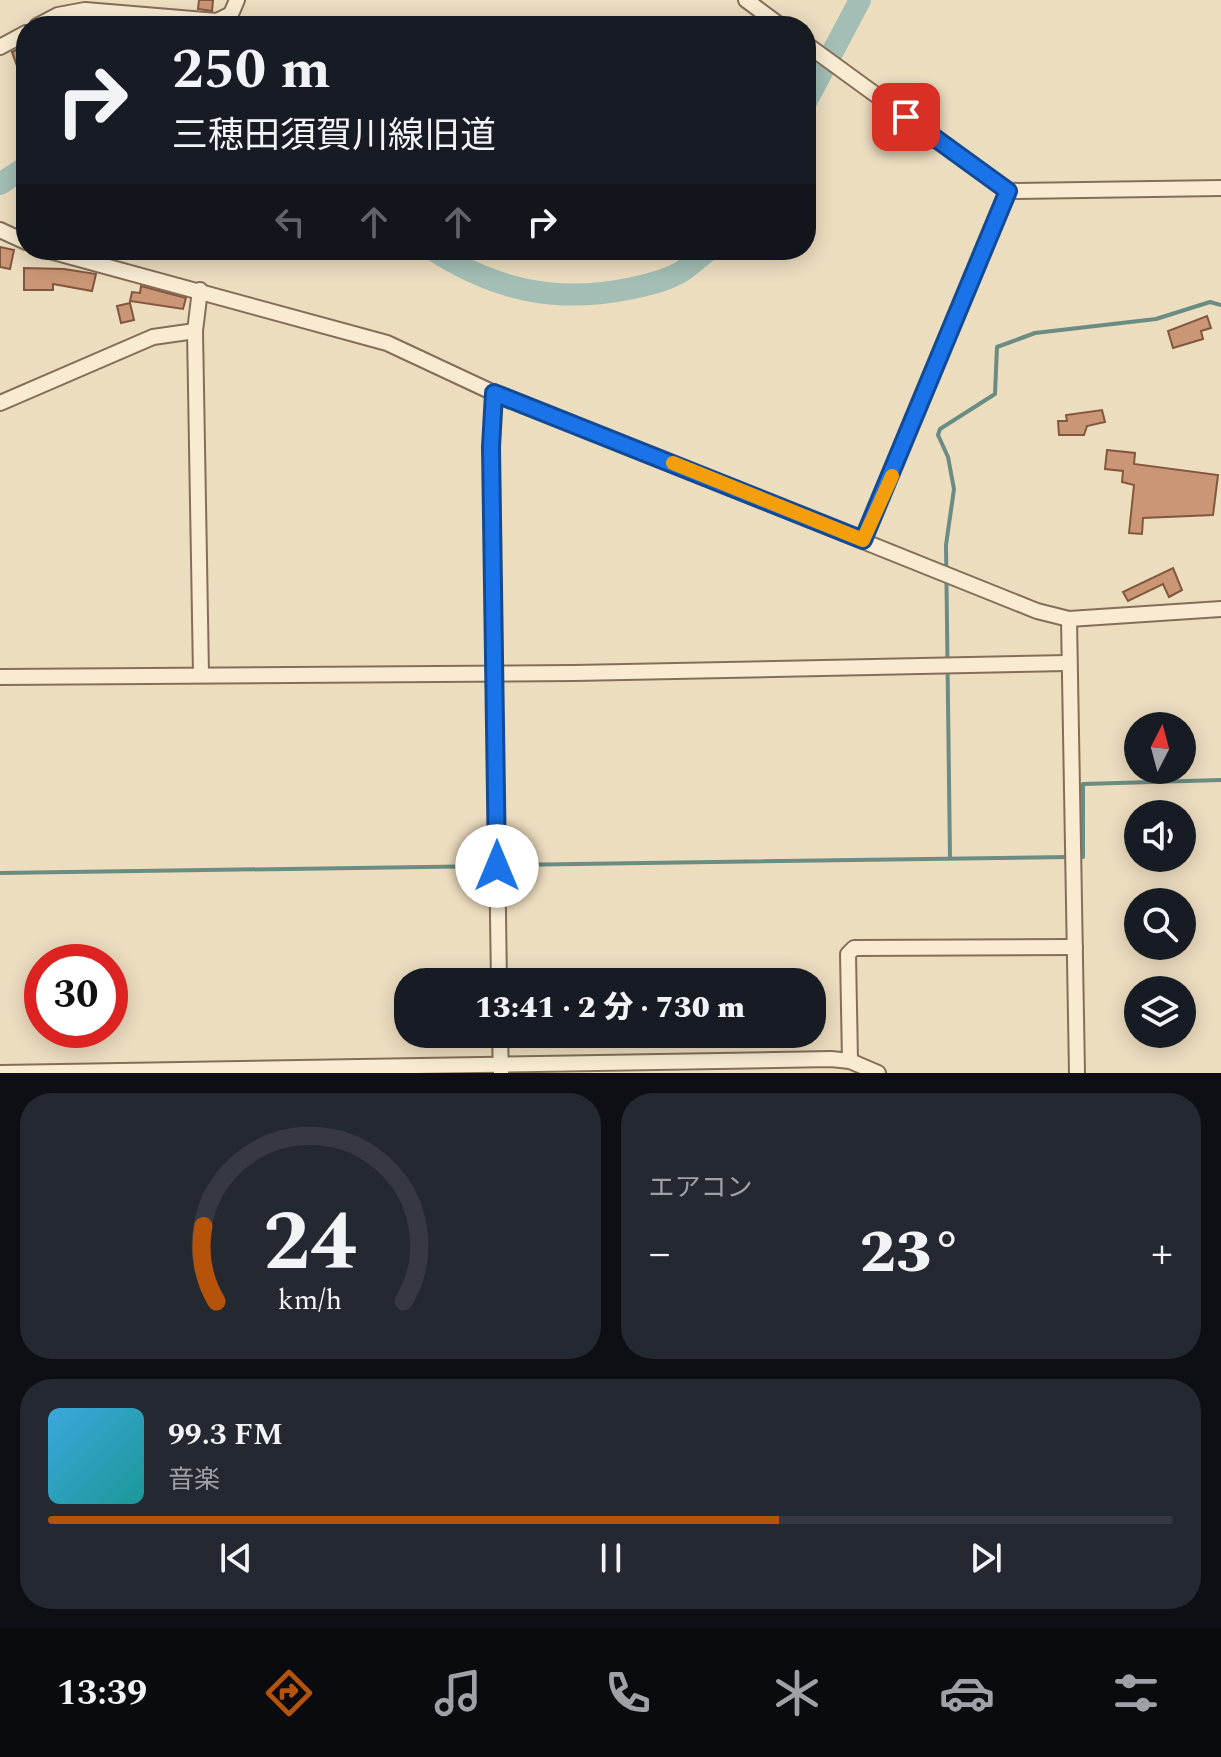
<!DOCTYPE html>
<html lang="ja">
<head>
<meta charset="utf-8">
<style>
	:root { --surface:#171b24; --page:#242831; --text:#f1f3f6; --muted:#9ea1a6; --line:#363941; --accent:#b45309 }
	body { margin:0; font-family:Spectral,"Noto Sans JP",serif; background:var(--page); color:var(--text); height:100vh; display:flex; flex-direction:column; font-size:30px; white-space:nowrap }
	* { box-sizing:border-box; margin:0 }
	p { font-size:26px; color:var(--muted) }
	.icon { flex:none; width:44px; height:44px; fill:none; stroke:currentColor; stroke-width:2; stroke-linecap:round; stroke-linejoin:round }
	.map { position:relative; height:1073px; overflow:hidden }
	.panel { display:flex; flex-direction:column; gap:20px; padding:20px; background:#0d0f14; flex:1 }
	.panel>* { flex:none }
	.hud { position:absolute; left:16px; top:16px; width:800px; height:244px; border-radius:32px; box-shadow:0 4px 20px #0003; background:#171b24; color:var(--text); overflow:hidden }
	.needle { width:52px; rotate:6deg }
	.fabs { position:absolute; left:1124px; top:712px; display:grid; gap:16px }
	.fabs a { display:grid; place-items:center; width:72px; height:72px; border-radius:50%; background:var(--surface); box-shadow:0 4px 20px #0003; font-size:40px }
	.speed { position:absolute; left:24px; top:944px; display:flex; gap:16px; font-size:40px; font-weight:700; text-align:center }
	.speed>* { display:grid; place-content:center; width:104px; height:104px; border-radius:50%; background:var(--surface); box-shadow:0 4px 20px #0003; line-height:1 }
	.speed .limit { border:12px solid #d22; background:#fff; color:#111 }
	.pin { position:absolute; display:grid; place-items:center; width:68px; height:68px; color:#fff; margin:-34px; border-radius:16px; box-shadow:0 4px 12px #0006 }
	.me { position:absolute; width:88px; margin:-44px; rotate:0deg; stroke-linejoin:round; filter:drop-shadow(0 0 6px #0008) }
	.turn { display:flex; align-items:center; gap:28px; height:168px; padding:0 24px; font-size:36px }
	.turn .icon { width:104px; height:104px; stroke-width:2.5 }
	.turn b { display:block; font-size:56px; line-height:68px }
	.lanes { display:flex; align-items:center; height:76px; padding:0 24px; background:#0003; justify-content:center; gap:40px; direction:ltr }
	.lanes .off { opacity:.35 }
	.big { font-size:60px; font-weight:800; line-height:1.1 }
	.panel .tile { flex:1; display:flex; flex-direction:column; justify-content:center; gap:12px; min-width:0; padding:0 28px; border-radius:32px; background:var(--page) }
	.panel .dial { align-items:center; gap:0 }
	.dial svg { height:208px; overflow:visible; fill:none; stroke:var(--line); stroke-width:7; stroke-linecap:round; text-anchor:middle }
	.dial text { fill:var(--text); stroke:none }
	.song { display:flex; align-items:center; gap:24px }
	.cover { width:96px; height:96px; border-radius:12px; background:linear-gradient(135deg,hsl(200 70% 55%),hsl(180 70% 35%)) }
	.played { height:8px; border-radius:4px; background:linear-gradient(90deg,var(--accent) 65%,var(--line) 65%) }
	.keys { display:flex; justify-content:space-around; direction:ltr }
	.heat { display:flex; justify-content:space-between; align-items:center; font-size:44px; direction:ltr }
	.panel .tiles { flex:1; display:grid; gap:20px; grid-template-columns:1fr 1fr }
	.tile:last-child { grid-column:span 2 }
	.trip { position:absolute; left:394px; top:968px; width:432px; height:80px; border-radius:32px; background:var(--surface); box-shadow:0 4px 20px #0003; font-weight:800; line-height:80px; text-align:center }
	.tabs { display:flex; height:128px; justify-content:space-around; align-items:center; background:#090b0e; color:var(--muted) }
	.tabs .icon { width:56px; height:56px }
	.tabs .active { color:var(--accent) }
	.tabs b { font-size:36px; color:var(--text) }
	.map>svg:first-child { display:block }
</style>
</head>
<body>
<div class="map">
<svg width="1221" height="1073" viewBox="0 0 1221 1073">
	<rect width="100%" height="100%" fill="#edddbf"/>
	<g fill="none" stroke-linecap="round" stroke-linejoin="round">
		<g stroke="#6a8c82" stroke-width="4">
			<path d="M1078,857H1083V784L1221,780"/>
			<path d="M950,858L946,545L954,489L948,457L938,435L940,429L995,394L997,347L1035,333L1156,319L1210,302L1221,305"/>
			<path d="M502,865L1069,857"/>
			<path d="M0,873L493,866"/>
		</g>
		<g stroke="#a2beb5" stroke-width="22">
			<path d="M806,102L860,0"/>
			<path d="M0,184L26,167"/>
			<path d="M433,250C497,291 558,304 633,288C649,284 665,281 679,273C690,267 699,257 709,250"/>
		</g>
	</g>
	<g fill="#ca9675" stroke="#83573e" stroke-width="2">
		<path d="M199,0H213L212,11L198,9Z"/>
		<path d="M26,45V63L17,66L12,52Z"/>
		<path d="M0,247L14,250L10,269L0,267Z"/>
		<path d="M24,268L64,269L96,274L92,291L53,284V290H24Z"/>
		<path d="M141,286L186,298L183,309L130,301L132,292L140,293Z"/>
		<path d="M130,303L134,320L121,323L117,306Z"/>
		<path d="M1207,316L1211,328L1201,331L1203,339L1173,348L1168,331Z"/>
		<path d="M1102,410L1105,422L1087,426L1084,435H1059L1058,421H1067L1066,415Z"/>
		<path d="M1107,450L1135,453L1134,464L1218,475L1213,515L1143,518L1142,534L1129,533L1134,485L1122,482L1123,471L1105,469Z"/>
		<path d="M1173,568L1182,590L1169,597L1163,584L1128,601L1123,592Z"/>
	</g>
	<g fill="none" stroke-linecap="round" stroke-linejoin="round">
		<defs>
			<g id="minor">
				<path d="M746,0L781,26"/>
				<path d="M37,26L58,15L85,10L217,21L231,14L237,0"/>
				<path d="M806,44L1008,191L1221,188"/>
				<path d="M0,47L26,33"/>
				<path d="M0,230L26,242"/>
				<path d="M46,250L387,343L494,393L1037,611L1069,619L1221,609"/>
				<path d="M200,290L195,331L201,674"/>
				<path d="M494,393L491,447L499,982"/>
				<path d="M0,403L153,337L195,331"/>
				<path d="M863,540L1008,191"/>
				<path d="M1069,619L1077,1073"/>
				<path d="M0,677L574,673L1068,663"/>
				<path d="M500,1034L501,1073"/>
				<path d="M850,1061L848,954L854,948L1075,947"/>
				<path d="M0,1073L831,1059L850,1061L878,1073"/>
			</g>
		</defs>
		<use href="#minor" stroke="#856e58" stroke-width="18"/>
		<use href="#minor" stroke="#f8ebd2" stroke-width="14"/>
	</g>
	<g fill="none" stroke-linecap="round" stroke-linejoin="round">
		<defs>
			<path id="route" d="M497,866L491,447L494,393L863,540L1008,191L906,117"/>
		</defs>
		<use href="#route" stroke="#114b97" stroke-width="20"/>
		<use href="#route" stroke="#1a73e8" stroke-width="14"/>
		<path stroke="#f59e0b" stroke-width="14" d="M673,463L863,540L892,476"/>
	</g>
</svg>
<div class="fabs">
<a><svg class="needle" viewBox="-14 -14 28 28"><path d="M0-13l5 13h-10z" fill="#e53935"/><path d="M0 13l5-13h-10z" fill="#9ea1a6"/></svg></a>
<a><svg class="icon" aria-label="sound" viewBox="0 0 24 24"><path d="M4 9h4l5-4v14l-5-4H4zM17 9q2 3 0 6"/></svg></a>
<a><svg class="icon" aria-label="search" viewBox="0 0 24 24"><circle cx="10" cy="10" r="6"/><path d="M15 15l6 6"/></svg></a>
<a><svg class="icon" aria-label="layers" viewBox="0 0 24 24"><path d="M12 4l9 5-9 5-9-5zM3 14l9 5 9-5"/></svg></a>
</div>
<div class="speed"><div class="limit">30</div></div>
<div class="pin" style="left:906px;top:117px;background:#d93025"><svg class="icon" aria-label="arrive" viewBox="0 0 24 24"><path d="M6 21V4h12l-3 4 3 4H6"/></svg></div>
<svg class="me" style="left:497px;top:866px" viewBox="-20 -20 40 40"><circle r="19" fill="#fff"/><path d="M0-13L10 11 0 6-10 11z" fill="#1a73e8"/></svg>
<div class="trip">13:41 · 2 分 · 730 m</div>
<div class="hud">
<div class="turn"><svg class="icon" aria-label="right" viewBox="0 0 24 24"><path d="M7 20v-9h11M14 6l5 5-5 5"/></svg><div><b>250 m</b>三穂田須賀川線旧道</div></div>
<div class="lanes"><svg class="icon off" aria-label="left" viewBox="0 0 24 24"><path d="M17 20v-9H6M10 6l-5 5 5 5"/></svg><svg class="icon off" aria-label="ahead" viewBox="0 0 24 24"><path d="M12 20V5M6 11l6-6 6 6"/></svg><svg class="icon off" aria-label="ahead" viewBox="0 0 24 24"><path d="M12 20V5M6 11l6-6 6 6"/></svg><svg class="icon" aria-label="right" viewBox="0 0 24 24"><path d="M7 20v-9h11M14 6l5 5-5 5"/></svg></div>
</div>
</div>
<section class="panel">
<div class="tiles">
<div class="tile dial"><svg viewBox="0 0 100 80">
<path d="M14 69A42 42 0 1 1 86 69"/>
<path d="M14 69A42 42 0 0 1 9 40" stroke="#b45309"/>
<text x="50" y="56" font-size="32" font-weight="700">24</text>
<text x="50" y="72" font-size="11">km/h</text>
</svg></div>
<div class="tile"><p>エアコン</p>
<div class="heat"><a>−</a><b class="big">23°</b><a>+</a></div>
</div>
<div class="tile">
<div class="song"><i class="cover"></i><div><b>99.3 FM</b><p>音楽</p></div></div>
<div class="played"></div>
<div class="keys"><svg class="icon" aria-label="previous" viewBox="0 0 24 24"><path d="M18 5L8 12l10 7zM5 5v14"/></svg><svg class="icon" aria-label="pause" viewBox="0 0 24 24"><path d="M8 5v14M16 5v14"/></svg><svg class="icon" aria-label="next" viewBox="0 0 24 24"><path d="M6 5l10 7-10 7zM19 5v14"/></svg></div>
</div>
</div>
</section>
<nav class="tabs">
<b>13:39</b>
<svg class="icon active" aria-label="directions" viewBox="0 0 24 24"><path d="M12 3l9 9-9 9-9-9zM9 14v-3h6M13 9l2 2-2 2"/></svg>
<svg class="icon" aria-label="music" viewBox="0 0 24 24"><path d="M9 18V5l10-2v13"/><circle cx="6" cy="18" r="3"/><circle cx="16" cy="16" r="3"/></svg>
<svg class="icon" aria-label="phone" viewBox="0 0 24 24"><path d="M5 4h4l2 5-3 2q2 4 5 5l2-3 5 2v4C11 20 4 13 5 4z"/></svg>
<svg class="icon" aria-label="climate" viewBox="0 0 24 24"><path d="M12 3v18M4 7l16 10M4 17L20 7"/></svg>
<svg class="icon" aria-label="car" viewBox="0 0 24 24"><path d="M5 17H2v-5l4-1 3-4h7l3 4 3 1v5h-3M9 17h6M6 11h13"/><circle cx="7" cy="17" r="2"/><circle cx="17" cy="17" r="2"/></svg>
<svg class="icon" aria-label="filters" viewBox="0 0 24 24"><path d="M4 7h16M4 17h16"/><circle cx="9" cy="7" r="2"/><circle cx="15" cy="17" r="2"/></svg>
</nav>
</body>
</html>
